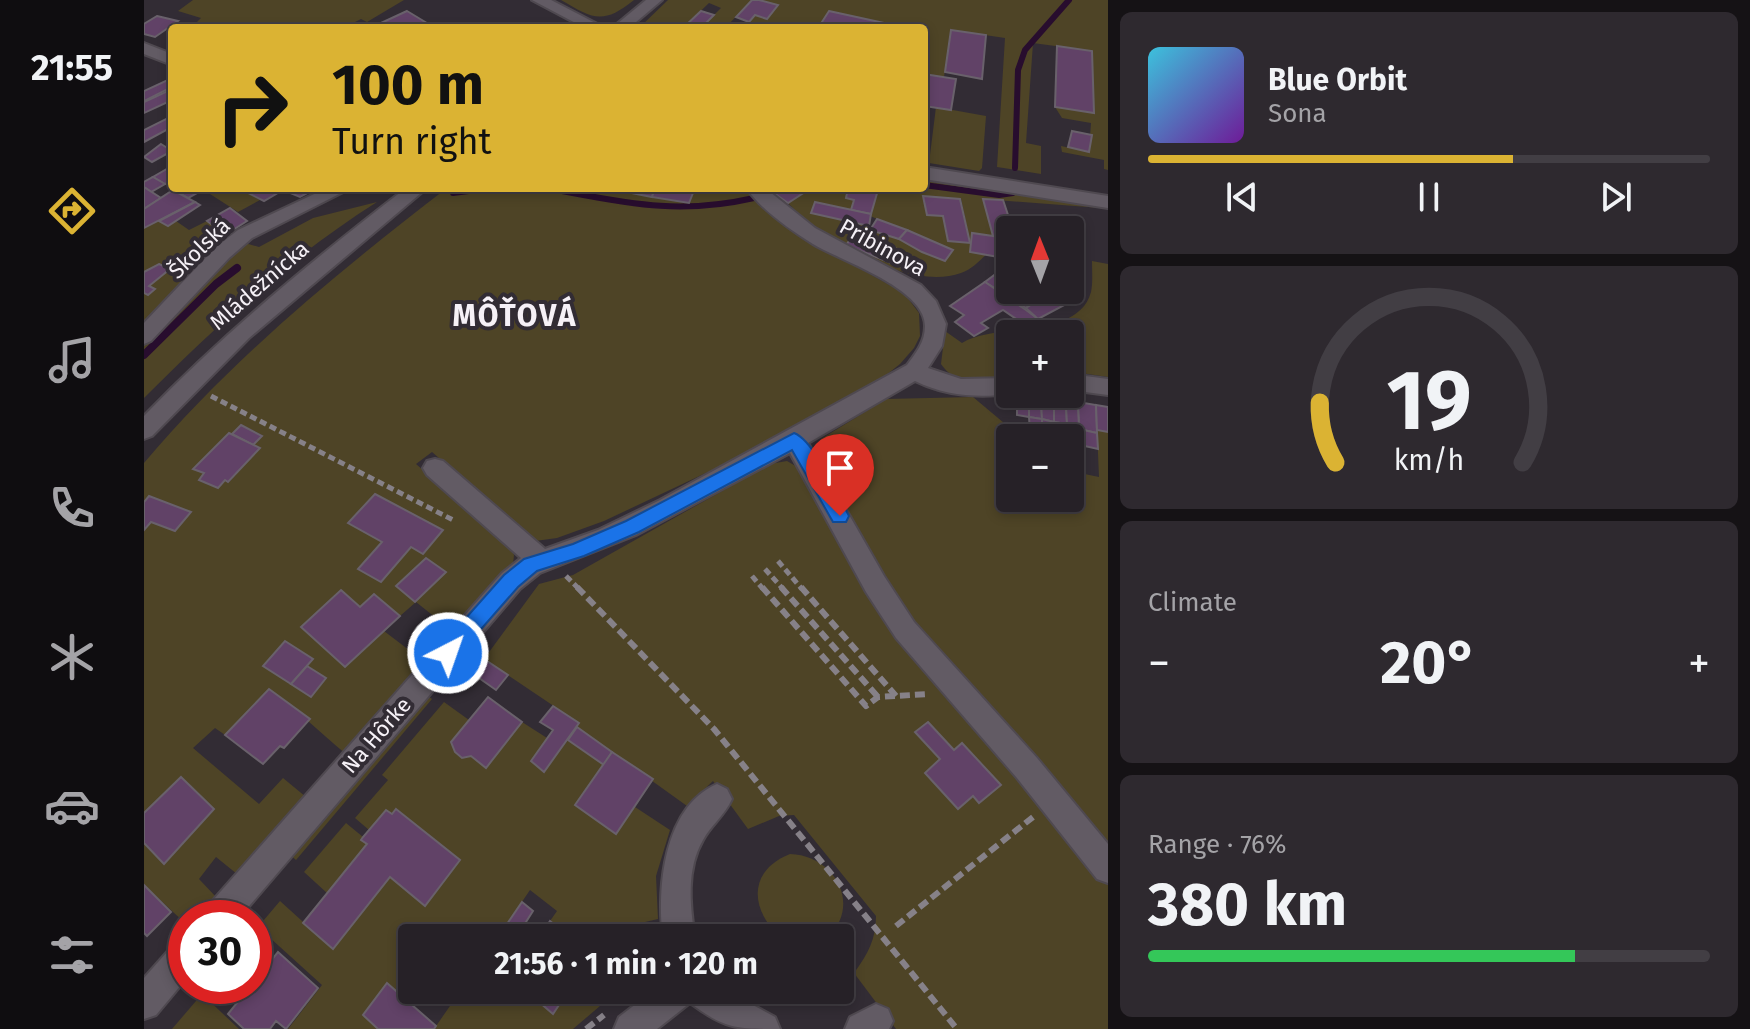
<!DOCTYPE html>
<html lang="en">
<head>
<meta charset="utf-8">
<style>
	:root { --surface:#262127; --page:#2e292f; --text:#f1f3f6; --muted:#a4a3a7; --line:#423e44; --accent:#dbb333 }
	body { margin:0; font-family:"Fira Sans",sans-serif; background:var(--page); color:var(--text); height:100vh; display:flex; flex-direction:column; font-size:30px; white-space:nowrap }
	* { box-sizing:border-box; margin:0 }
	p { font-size:26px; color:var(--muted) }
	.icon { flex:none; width:44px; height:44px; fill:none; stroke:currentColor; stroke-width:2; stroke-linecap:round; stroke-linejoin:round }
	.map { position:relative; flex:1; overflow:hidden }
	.sheet { display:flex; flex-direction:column; gap:12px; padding:12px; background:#151215; width:642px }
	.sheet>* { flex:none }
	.banner { position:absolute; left:24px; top:24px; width:760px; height:168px; border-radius:8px; box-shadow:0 4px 12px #0003,0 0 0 2px var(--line); background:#dbb333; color:#111; overflow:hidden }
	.needle { width:52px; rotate:359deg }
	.buttons { position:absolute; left:852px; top:216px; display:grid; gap:16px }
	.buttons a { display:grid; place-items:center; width:88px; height:88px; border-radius:8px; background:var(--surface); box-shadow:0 4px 12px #0003,0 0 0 2px var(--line); font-size:40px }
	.speed { position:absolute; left:24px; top:900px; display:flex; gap:16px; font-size:40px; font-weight:700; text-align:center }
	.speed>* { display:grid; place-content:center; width:104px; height:104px; border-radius:50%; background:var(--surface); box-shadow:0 4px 12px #0003,0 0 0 2px var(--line); line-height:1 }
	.speed .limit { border:12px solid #d22; background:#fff; color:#111 }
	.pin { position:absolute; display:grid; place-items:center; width:68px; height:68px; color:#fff; margin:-82px -34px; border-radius:50% 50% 50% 0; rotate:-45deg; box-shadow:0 0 8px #0007 }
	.pin .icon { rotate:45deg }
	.me { position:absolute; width:88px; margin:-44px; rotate:41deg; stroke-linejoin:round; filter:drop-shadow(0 0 6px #0008) }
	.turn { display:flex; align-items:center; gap:28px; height:168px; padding:0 32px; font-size:36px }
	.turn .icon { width:104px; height:104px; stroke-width:2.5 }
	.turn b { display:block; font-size:56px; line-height:68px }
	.big { font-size:60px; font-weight:700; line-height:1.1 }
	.sheet .card { flex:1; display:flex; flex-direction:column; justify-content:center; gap:12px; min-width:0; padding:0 28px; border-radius:12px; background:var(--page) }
	.sheet .dial { align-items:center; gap:0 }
	.dial svg { height:208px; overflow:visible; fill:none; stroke:var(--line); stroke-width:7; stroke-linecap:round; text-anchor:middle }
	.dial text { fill:var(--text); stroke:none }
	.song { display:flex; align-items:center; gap:24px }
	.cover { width:96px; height:96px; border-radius:12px; background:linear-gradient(135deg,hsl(190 70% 55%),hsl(280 70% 35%)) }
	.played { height:8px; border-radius:4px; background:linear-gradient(90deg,var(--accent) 65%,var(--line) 65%) }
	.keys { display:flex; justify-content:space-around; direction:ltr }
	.heat { display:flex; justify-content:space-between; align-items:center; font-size:44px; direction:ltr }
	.charge { height:12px; border-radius:6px; background:linear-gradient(90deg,#34c759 76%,var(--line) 0) }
	.trip { position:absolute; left:254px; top:924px; width:456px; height:80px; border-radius:8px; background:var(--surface); box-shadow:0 4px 12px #0003,0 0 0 2px var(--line); font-weight:700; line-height:80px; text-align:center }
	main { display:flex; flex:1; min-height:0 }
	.tabs { display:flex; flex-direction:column; width:144px; justify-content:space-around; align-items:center; background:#0f0d10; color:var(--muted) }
	.tabs .icon { width:56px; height:56px }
	.tabs .on { color:var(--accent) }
	.tabs b { font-size:36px; color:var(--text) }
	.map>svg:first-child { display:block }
</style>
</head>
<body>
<main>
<nav class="tabs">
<b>21:55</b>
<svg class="icon on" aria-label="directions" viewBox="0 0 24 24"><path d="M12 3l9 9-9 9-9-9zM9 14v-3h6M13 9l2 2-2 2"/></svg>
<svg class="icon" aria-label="music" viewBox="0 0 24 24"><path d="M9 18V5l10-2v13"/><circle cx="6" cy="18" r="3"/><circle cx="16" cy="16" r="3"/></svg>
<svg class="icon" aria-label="phone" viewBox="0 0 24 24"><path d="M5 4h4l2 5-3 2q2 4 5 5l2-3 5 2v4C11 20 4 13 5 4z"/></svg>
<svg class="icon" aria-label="climate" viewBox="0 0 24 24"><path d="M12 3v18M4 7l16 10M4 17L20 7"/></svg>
<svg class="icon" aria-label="car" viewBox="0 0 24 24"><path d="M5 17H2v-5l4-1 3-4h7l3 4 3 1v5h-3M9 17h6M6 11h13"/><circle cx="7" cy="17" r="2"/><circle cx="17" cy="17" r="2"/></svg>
<svg class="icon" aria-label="filters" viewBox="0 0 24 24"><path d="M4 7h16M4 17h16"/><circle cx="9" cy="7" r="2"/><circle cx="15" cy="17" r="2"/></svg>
</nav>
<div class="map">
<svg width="964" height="1029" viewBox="0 0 964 1029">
	<rect width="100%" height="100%" fill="#322c34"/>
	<g fill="#4e4426" fill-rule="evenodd">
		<path d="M49,0H260L223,22L217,19L207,24L212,27L220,23L226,28H59L62,25L53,22L57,18L34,11Z"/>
		<path d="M417,0H490C459,25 449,19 417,0Z"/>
		<path d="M524,0H608L581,28H557L577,8L565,3L539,28H495Z"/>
		<path d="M615,0H964V170L960,169V160L918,152L917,146L945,152L947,123L918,118L911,107L950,113L948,51L889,43L882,143L897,146V174L853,167L861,38L807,30L800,77L780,74V28H763L685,11L676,25L687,28H600L611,15L623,18L634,6Z"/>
		<path d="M792,107L842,116L838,168L835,171L785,163Z"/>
		<path d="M780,180L866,191L957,208L839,199L849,236L828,233L827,251L842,255C835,261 827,270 817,273C765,292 678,239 644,203L661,193L655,188H699L698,192L710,200L707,210L671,202L667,213L724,226L723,229L755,239L800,261L809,250L726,216L733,191L724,188H780ZM780,197L817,199L826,242L804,241L799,216L783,215ZM712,233L718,235L717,238L750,248L749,251L775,262L768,271L703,246Z"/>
		<path d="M76,188H115L106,194L116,200L94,212L66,194Z"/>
		<path d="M303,188H467L545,203L549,192L607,193L677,247L760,293L775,313L776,336L770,348L756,364L731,384L617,447L460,521L413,538L391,541L288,452L272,464L366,546L370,555L369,564L296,646L277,633L292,618L272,602L256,616L231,594L216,607L197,591L157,627L201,667L240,631L282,663L202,754C176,733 153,709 125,689L81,735L71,728L49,748L115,804L139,778L162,797L93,874L72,857L55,879L73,898L55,918H42V924L0,885V463C90,357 194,272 303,188ZM98,425L118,435L109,445L115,449L85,482L81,480L73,488L55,481L60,473L50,468L84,433L88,434ZM282,558L301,573L271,601L252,586Z"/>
		<path d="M233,202C146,257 72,326 0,398V346L101,243L115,247L169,218Z"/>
		<path d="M15,221L24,226L32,221L45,230L63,221L81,235L82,240L0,326V293L10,289L5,286L26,269L15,264L0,272V228Z"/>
		<path d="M948,261L964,264V377L930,372L926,359V334H866V379C842,382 813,388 797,364L801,331L818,343C852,322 934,340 947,292C949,283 948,271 948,261Z"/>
		<path d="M829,397L878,438H866V498H926V471L955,477L953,430L964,432V1029H752L710,973C724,954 732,939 732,916L650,815L635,816L604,829L569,781L543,806L433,727L435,723L340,659L395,584L429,575L626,464L643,461L662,472L678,465L673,452L677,439L742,399Z"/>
		<path d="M281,694L288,699L152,860L144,853Z"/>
		<path d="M300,702L325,720L307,741L311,752L318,757L327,756L342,768L378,722L403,738L387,761L400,772L424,740L460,765L432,805L472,834L491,807L526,830L512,876L514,919L501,922L504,938H427L406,921L413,911L386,890L361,927L379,934L376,938H268V990H281L270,1006L243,983L219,1015L234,1029H144L178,985L114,927L136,901L189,949L246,877L281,906L315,860L253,809L248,814L242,810L225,830L211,818L244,780L238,775Z"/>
		<path d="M202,823L219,837L217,840L223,844L183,893L160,872Z"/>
		<path d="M646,854C690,855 719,905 683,938H637C606,910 603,871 646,854Z"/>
		<path d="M317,990H381L409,1013L425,990H450L463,1000L429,1029H290Z"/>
		<path d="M58,994L95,1029H28Z"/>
	</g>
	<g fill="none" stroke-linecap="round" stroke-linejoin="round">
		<g stroke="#280d2e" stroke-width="6">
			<path d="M871,168L874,70L881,50L925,0"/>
			<path d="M780,185L855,195L869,193"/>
			<path d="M402,188C479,202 531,216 610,198"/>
			<path d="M626,190L632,188"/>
			<path d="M309,193L348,188"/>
		</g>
		<path stroke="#280d2e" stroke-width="8" d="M0,355L72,284L93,268"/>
	</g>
	<g fill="#614267" stroke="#69616b" stroke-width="2">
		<path d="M608,0H615L634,5L623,19L611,15L605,22L592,17Z"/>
		<path d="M263,11L291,28H244L237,23Z"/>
		<path d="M557,11L570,15L557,28H539Z"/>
		<path d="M685,11L763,28L676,25Z"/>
		<path d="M13,16L34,21L11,37L0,34V24Z"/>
		<path d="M807,30L842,35L838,79L801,72Z"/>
		<path d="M913,46L948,51L950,113L911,107Z"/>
		<path d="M780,74L812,79L807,110L780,106Z"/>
		<path d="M28,78V87L0,101V91Z"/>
		<path d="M28,89V100L0,113V102Z"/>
		<path d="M28,116V127L0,142V130Z"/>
		<path d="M928,131L948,135L945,152L924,147Z"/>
		<path d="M17,144L28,151L8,162L0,157Z"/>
		<path d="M28,166V180L21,184L9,177Z"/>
		<path d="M9,177L21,184L7,192L0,187V182Z"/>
		<path d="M0,187L17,198L0,209Z"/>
		<path d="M33,188H62L44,198L29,190Z"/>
		<path d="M115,188H173L156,197L139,190L120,201L106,194Z"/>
		<path d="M474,188H511L508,197L472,190Z"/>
		<path d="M511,188H551L545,203L508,197Z"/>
		<path d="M643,188H655L661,192L644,203L630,193Z"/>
		<path d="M699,188L734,190L727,214L707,210L710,200L702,198L703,193H698Z"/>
		<path d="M29,190L51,202L0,228V209Z"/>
		<path d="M779,196L816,199L826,243L804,241L799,216L783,215Z"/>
		<path d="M839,199L859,200L869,230H866V259L826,252L828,233L849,236Z"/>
		<path d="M51,202L56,205L24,226L15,221Z"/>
		<path d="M671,202L727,214L725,226L667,213Z"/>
		<path d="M86,208L103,221L81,235L63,221Z"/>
		<path d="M733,219L763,230L755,239L726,230Z"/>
		<path d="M763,230L809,250L801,261L778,252L755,239Z"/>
		<path d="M711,233L719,236L717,238L720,240L751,248L742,261L702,245Z"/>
		<path d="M749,251L776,261L769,271L742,261Z"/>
		<path d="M15,264L26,269L5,286L11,289L4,295L0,293V272Z"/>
		<path d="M861,267L866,270V290H903L899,297L882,308L841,282Z"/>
		<path d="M926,272L935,275L934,288L926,302L915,290H926Z"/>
		<path d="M841,282L882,310L894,319L875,321L859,310L837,323L844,328L830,336L811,322L820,315L806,306Z"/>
		<path d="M903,290H915L926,302L894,319L882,308L899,297Z"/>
		<path d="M873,397L885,400V417L873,415Z"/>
		<path d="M885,400L897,402L898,419L885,417Z"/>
		<path d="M897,402L910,404V422L898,419Z"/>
		<path d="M934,402L952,405L953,433L935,429Z"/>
		<path d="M910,404L922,406L923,424L910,422Z"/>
		<path d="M952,405L964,407V432L953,430Z"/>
		<path d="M922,406L934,409L935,426L923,424Z"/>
		<path d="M885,417L898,419V435L886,432Z"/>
		<path d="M898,419L910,422L911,438H898Z"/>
		<path d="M910,422L923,424V438H911Z"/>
		<path d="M923,424L935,426L936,445L926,443Z"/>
		<path d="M97,425L118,436L109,445L88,434Z"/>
		<path d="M935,429L953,433L954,449L936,445Z"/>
		<path d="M85,433L116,448L84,482L81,480L74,488L55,480L60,473L49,469Z"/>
		<path d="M231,494L299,530L279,554L267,547L237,582L214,569L238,542L204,523Z"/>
		<path d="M5,496L47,512L31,531L7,522L0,530V502Z"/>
		<path d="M282,558L302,572L271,602L252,586Z"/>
		<path d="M197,590L216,607L230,594L256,616L201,667L157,627Z"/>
		<path d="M141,641L169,659L147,684L119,666Z"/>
		<path d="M340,659L364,675L352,690L328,673Z"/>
		<path d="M163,666L182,678L167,697L147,684Z"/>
		<path d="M125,689L166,719L140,748L136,746L119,764L81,735Z"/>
		<path d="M344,697L378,722L342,768L327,756L318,758L311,752L307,742Z"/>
		<path d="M409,706L435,723L400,772L387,761L409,730L396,722Z"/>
		<path d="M784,722L810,750L818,743L857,785L835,803L829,796L814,809L781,773L796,759L771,732Z"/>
		<path d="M433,727L468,752L460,765L424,740Z"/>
		<path d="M468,752L509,779L472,834L431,805Z"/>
		<path d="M37,777L70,809L20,864L0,843V813Z"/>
		<path d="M252,809L316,860L281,906L246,877L189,949L159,923L223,844L217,840L219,837L242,810L248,814Z"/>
		<path d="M0,885L27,912L3,936L0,933Z"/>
		<path d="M378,902L389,911L373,936L361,927Z"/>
		<path d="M406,921L427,938H395Z"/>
		<path d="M134,952L174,988L142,1029L132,1021L126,1029H100L84,1014Z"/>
		<path d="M243,983L292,1026L290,1029H234L219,1015Z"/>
		<path d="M381,990H425L409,1014Z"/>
	</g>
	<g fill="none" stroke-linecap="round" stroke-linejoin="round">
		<defs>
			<g id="minor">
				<path d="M388,0H407L461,28H441Z"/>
				<path d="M502,0H518L485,28H468Z"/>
				<path d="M0,43L28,54V65L0,54Z"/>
				<path d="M780,167L964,196V208L780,179Z"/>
				<path d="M183,188H207L108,238L85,258L7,341L0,344V323L71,248L94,230Z"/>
				<path d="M262,188H283L105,338L8,436L0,439V416C81,332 170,259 262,188Z"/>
				<path d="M602,188H621L671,228L777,285L792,301L802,324L798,346L784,368L817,379L866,378L867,394C833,398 802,396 771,381L664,443L740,576L770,622L893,758L964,844V883L953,879L873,778L752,638L722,592L646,453L492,535L396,573L376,589L95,918H58L63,907L358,573L377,558L283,475L279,468L283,461L291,459L299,461L401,549L454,530L516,500L763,365C772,353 781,342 781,326C781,288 697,261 669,244C645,229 619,211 602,188Z"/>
				<path d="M926,374L964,379V395L926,390Z"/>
				<path d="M573,784L583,789L588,799C581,815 567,825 559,840C542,869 546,906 551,938H519C513,889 519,807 573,784Z"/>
				<path d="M42,938V979L12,1015L0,1019V978L31,943Z"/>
				<path d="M510,990H581L631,1017L636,1029C592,1029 581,1029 546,1003L513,1029H470L475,1017Z"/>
				<path d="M732,1004L744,1009L749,1021L745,1029H701L706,1017Z"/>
			</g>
		</defs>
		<use href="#minor" stroke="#4f4950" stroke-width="4"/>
		<g stroke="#868188" stroke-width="5" stroke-dasharray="7 4" stroke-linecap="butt">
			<path d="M67,396L311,521"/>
			<path d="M634,561L658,589"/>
			<path d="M621,569L639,589"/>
			<path d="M422,576L435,589"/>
			<path d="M608,576L619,589"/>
		</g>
		<g stroke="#868188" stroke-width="6" stroke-dasharray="10 5" stroke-linecap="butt">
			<path d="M433,587L570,729L813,1029"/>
			<path d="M618,587L722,706L734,697L785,694"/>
			<path d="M637,587L734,697"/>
			<path d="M657,587L752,696"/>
			<path d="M752,926L889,817"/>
			<path d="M442,1029L460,1015"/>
		</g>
		<use href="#minor" fill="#625b64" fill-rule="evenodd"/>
	</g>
	<path fill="#1a73e8" stroke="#114b97" stroke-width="2" d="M650,433C670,440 695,497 705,516L702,522H689L648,450L495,532L440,556L393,571L374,587L311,659L304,662L297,659L294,653L297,646L360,575L380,559L429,544L482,521Z"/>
	<g text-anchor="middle" stroke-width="8" stroke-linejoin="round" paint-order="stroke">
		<g font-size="22" fill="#f6f1f7" stroke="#322c34">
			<text transform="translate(739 247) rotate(29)" y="8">Pribinova</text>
			<text transform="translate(55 248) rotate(-44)" y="8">Školská</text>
			<text transform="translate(115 285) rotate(-41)" y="8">Mládežnícka</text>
			<text transform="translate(232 735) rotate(-49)" y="8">Na Hôrke</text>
		</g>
		<g font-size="30" font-weight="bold" letter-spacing="2" fill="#f6f1f7" stroke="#322c34">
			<text x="371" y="326">MÔŤOVÁ</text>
		</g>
	</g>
</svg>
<div class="buttons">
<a><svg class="needle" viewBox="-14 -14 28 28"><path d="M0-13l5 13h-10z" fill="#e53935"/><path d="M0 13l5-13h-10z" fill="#a4a3a7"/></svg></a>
<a>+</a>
<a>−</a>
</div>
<div class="speed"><div class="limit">30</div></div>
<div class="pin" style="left:696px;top:516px;background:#d93025"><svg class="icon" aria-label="arrive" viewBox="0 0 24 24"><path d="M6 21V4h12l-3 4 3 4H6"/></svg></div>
<svg class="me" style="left:304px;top:653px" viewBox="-20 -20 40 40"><circle r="17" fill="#1a73e8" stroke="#fff" stroke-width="3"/><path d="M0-11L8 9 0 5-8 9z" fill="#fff"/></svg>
<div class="trip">21:56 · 1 min · 120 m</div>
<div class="banner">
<div class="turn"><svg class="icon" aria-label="right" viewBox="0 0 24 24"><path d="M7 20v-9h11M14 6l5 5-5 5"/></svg><div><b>100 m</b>Turn right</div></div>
</div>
</div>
<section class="sheet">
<div class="card">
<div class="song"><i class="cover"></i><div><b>Blue Orbit</b><p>Sona</p></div></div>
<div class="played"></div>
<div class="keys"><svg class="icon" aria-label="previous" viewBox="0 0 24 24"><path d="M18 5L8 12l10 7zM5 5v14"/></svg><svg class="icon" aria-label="pause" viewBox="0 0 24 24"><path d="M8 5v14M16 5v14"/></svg><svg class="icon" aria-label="next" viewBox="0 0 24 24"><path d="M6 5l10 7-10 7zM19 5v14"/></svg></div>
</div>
<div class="card dial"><svg viewBox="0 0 100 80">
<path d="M14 69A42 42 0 1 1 86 69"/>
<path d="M14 69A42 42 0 0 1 8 46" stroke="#dbb333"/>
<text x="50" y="56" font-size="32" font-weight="700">19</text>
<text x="50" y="72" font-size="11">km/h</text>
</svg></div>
<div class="card"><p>Climate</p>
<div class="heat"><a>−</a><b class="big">20°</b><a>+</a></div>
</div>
<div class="card"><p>Range · 76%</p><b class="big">380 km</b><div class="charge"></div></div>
</section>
</main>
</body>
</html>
